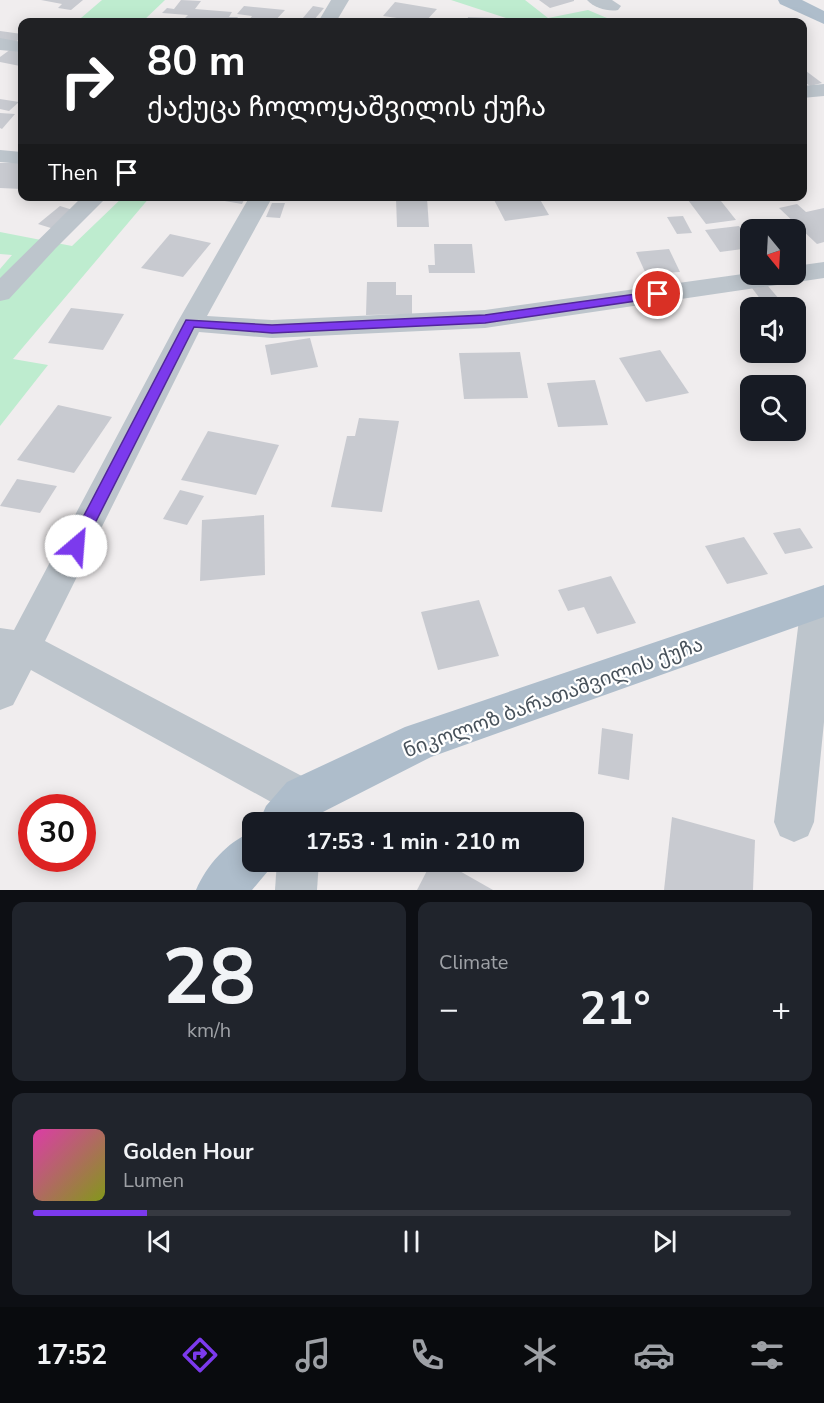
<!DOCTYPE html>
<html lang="en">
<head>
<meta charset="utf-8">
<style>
	:root { --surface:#171b24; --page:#20242c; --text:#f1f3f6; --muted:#9ea1a6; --line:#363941; --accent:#7c3aed }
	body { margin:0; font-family:"Nunito Sans","Noto Sans Georgian",sans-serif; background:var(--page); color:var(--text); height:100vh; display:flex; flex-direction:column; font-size:22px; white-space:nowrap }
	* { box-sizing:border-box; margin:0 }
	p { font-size:20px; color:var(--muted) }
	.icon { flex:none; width:33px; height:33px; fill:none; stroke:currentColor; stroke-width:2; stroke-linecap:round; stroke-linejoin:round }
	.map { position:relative; height:890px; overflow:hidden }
	.drawer { display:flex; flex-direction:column; gap:12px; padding:12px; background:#0d0f14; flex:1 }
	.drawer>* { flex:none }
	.hud { position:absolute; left:18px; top:18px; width:789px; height:183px; border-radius:12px; box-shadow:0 3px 15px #0003; background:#202124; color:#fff; overflow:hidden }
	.needle { width:39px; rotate:162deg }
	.controls { position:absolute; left:740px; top:219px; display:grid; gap:12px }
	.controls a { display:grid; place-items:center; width:66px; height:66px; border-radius:12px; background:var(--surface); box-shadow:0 3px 15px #0003; font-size:30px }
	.speed { position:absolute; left:18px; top:794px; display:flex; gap:12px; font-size:30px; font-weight:700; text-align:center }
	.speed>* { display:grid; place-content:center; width:78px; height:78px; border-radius:50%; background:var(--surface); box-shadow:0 3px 15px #0003; line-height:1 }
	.speed .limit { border:9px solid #d22; background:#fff; color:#111 }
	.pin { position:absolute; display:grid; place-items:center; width:51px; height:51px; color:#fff; margin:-26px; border:3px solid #fff; border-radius:50%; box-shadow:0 2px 6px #0007 }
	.me { position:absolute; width:66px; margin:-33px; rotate:27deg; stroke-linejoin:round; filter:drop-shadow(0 0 4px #0008) }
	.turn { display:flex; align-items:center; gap:21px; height:126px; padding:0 30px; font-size:27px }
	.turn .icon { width:78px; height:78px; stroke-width:2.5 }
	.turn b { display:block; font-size:42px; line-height:51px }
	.then { display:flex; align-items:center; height:57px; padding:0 30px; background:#0003; gap:12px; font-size:22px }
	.big { font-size:45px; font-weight:700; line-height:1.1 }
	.drawer .widget { flex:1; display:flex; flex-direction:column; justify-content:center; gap:9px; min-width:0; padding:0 21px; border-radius:12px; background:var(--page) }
	.drawer .dial { align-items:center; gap:0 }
	.dial b { font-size:78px; line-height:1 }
	.song { display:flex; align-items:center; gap:18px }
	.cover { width:72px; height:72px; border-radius:9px; background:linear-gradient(135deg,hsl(320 70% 55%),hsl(70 70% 35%)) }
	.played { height:6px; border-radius:3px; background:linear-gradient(90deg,var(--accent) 15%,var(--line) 15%) }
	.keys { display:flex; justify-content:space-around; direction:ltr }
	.heat { display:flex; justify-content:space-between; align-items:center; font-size:33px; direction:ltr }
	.drawer .tiles { flex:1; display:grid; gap:12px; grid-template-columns:1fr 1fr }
	.widget:last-child { grid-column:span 2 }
	.trip { position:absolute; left:242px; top:812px; width:342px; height:60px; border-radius:12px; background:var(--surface); box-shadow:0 3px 15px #0003; font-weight:700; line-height:60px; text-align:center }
	.menu { display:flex; height:96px; justify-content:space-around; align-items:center; background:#090b0e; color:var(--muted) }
	.menu .icon { width:42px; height:42px }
	.menu .current { color:var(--accent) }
	.menu b { font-size:27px; color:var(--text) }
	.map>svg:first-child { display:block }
</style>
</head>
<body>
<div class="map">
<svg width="824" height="890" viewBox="0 0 824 890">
	<rect width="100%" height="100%" fill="#f0edee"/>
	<g fill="#beeccf">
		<path d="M102,0H165L142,22H113L81,18Z"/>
		<path d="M451,0H525L548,18L588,10L614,21L624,22H508L509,19Z"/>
		<path d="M123,197H150L13,359L48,365L0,426V269L12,255L0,254V232L72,246Z"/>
	</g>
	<g fill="#c8cad0">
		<path d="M41,0H83L71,10L58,8L62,4Z"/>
		<path d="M181,0L201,1L195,9L232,12L229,17H238L234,22H198L201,20L185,18L188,15L162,13L167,8L174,9Z"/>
		<path d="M539,0H574V1L550,8Z"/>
		<path d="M395,2L437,9L425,22L383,16Z"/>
		<path d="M244,6L285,10L274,22L249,20L252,16L237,14Z"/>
		<path d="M313,6L324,8L314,20L302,19Z"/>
		<path d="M468,17L495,18V22H467Z"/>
		<path d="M0,31L22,34V37L13,44L0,43Z"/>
		<path d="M11,49L22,51V63L20,66L0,62V57Z"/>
		<path d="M802,68L822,83L810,86L802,80Z"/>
		<path d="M0,99L19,102L9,111L0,109Z"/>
		<path d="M0,113L15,114L2,129L0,128Z"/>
		<path d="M0,163H22V189L0,188Z"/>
		<path d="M196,196H246L242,204Z"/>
		<path d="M492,196H538L549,215L505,221Z"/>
		<path d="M717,196L736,220L706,224L688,200Z"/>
		<path d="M396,198H427L429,227H397Z"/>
		<path d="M272,203H285L280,218L266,217Z"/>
		<path d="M797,204L806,212L824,208V242L817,244L779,208Z"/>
		<path d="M60,206L76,211L54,229L38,224Z"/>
		<path d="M683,216L692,233L677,234L667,217Z"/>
		<path d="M739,226L750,242V248L720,252L705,230Z"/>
		<path d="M170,234L211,243L183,277L141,268Z"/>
		<path d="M434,244H472L475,273H429L428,265H435Z"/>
		<path d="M669,249L680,272L646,274L636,252Z"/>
		<path d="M367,282H396V295H412V314L366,315Z"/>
		<path d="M768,286L785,306L767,308L752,288Z"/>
		<path d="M71,308L124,314L103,350L48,343Z"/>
		<path d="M310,338L318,367L271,375L265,345Z"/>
		<path d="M660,350L689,393L646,402L619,358Z"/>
		<path d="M520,352L528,398L464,399L459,353Z"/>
		<path d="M595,380L608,425L558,427L547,383Z"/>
		<path d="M58,405L112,417L74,473L17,460Z"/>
		<path d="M359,418L399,421L382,512L331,507L347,436H355Z"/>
		<path d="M208,431L279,445L256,495L181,480Z"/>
		<path d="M17,479L57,486L40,513L0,506Z"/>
		<path d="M180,490L204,496L187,525L163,519Z"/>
		<path d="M264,515L265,575L200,581L202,520Z"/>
		<path d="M800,528L813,548L785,554L773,533Z"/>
		<path d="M744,537L768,574L727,584L705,546Z"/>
		<path d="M611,576L636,623L597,634L584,607L568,611L558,590Z"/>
		<path d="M479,600L499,656L438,670L421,612Z"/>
		<path d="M602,728L633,734L629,780L598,774Z"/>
		<path d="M672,817L755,840L753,890H664Z"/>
		<path d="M432,861H442L493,890H417Z"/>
	</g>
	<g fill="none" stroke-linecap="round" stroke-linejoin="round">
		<g fill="#bdc5cc" fill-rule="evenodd">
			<path d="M331,0H349L336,22H318Z"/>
			<path d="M587,0H612L621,6L618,10C609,12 594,8 587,0Z"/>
			<path d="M0,38L22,42V52L0,50Z"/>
			<path d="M824,84V96L802,98V86Z"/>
			<path d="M0,150L22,152V164L0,162Z"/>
			<path d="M83,196H108L55,249L9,299L0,301V278Z"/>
			<path d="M250,196H273L207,316L272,320L485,310L750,273L795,274V266L824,262V278L485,328L272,338L199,332L45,641L317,784L323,798L321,822H281L282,808L31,670L13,705L0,710V628L14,630L177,323Z"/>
			<path d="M818,588L824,590V722L814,822L808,836L794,842L780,836L774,822L801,603L806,593Z"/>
			<path d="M277,861H319L317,890H275Z"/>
		</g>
		<g fill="#aebdcb" fill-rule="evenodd">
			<path d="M778,0H802L824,11V24L780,4Z"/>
			<path d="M824,585V617L431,757L319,814L312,822H259L266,806L287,782L405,727Z"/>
			<path d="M252,832V861H273L268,871L252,890H196C207,865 227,842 252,832Z"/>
		</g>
	</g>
	<path fill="#7c3aed" stroke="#51269a" stroke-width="1.5" d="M658,291L663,292V297L485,323L272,333L194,327L81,551H70L68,546L186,320L272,325L485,315Z"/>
	<g text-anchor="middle" stroke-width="4.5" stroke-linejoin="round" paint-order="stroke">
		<g font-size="20" fill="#47515a" stroke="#fff">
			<text transform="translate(553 697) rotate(-20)" y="7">ნიკოლოზ ბარათაშვილის ქუჩა</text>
		</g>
	</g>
</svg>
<div class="controls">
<a><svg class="needle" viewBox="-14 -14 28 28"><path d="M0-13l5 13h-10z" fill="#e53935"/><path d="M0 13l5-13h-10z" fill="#9ea1a6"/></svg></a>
<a><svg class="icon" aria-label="sound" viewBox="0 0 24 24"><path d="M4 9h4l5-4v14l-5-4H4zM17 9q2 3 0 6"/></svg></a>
<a><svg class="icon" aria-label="search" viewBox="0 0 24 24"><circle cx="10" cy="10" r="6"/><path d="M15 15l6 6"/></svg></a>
</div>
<div class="speed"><div class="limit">30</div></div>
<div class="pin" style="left:658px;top:294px;background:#d93025"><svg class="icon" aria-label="arrive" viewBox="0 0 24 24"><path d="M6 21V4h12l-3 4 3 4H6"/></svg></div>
<svg class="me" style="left:76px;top:546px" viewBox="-20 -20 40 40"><circle r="19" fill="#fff"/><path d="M0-13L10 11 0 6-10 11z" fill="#7c3aed"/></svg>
<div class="trip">17:53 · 1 min · 210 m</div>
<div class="hud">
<div class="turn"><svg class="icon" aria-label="right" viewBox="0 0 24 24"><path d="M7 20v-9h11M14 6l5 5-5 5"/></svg><div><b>80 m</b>ქაქუცა ჩოლოყაშვილის ქუჩა</div></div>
<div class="then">Then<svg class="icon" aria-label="arrive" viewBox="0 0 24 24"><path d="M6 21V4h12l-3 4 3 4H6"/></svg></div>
</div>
</div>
<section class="drawer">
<div class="tiles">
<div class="widget dial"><b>28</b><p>km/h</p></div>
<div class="widget"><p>Climate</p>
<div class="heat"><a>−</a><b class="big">21°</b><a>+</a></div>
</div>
<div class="widget">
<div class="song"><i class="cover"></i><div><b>Golden Hour</b><p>Lumen</p></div></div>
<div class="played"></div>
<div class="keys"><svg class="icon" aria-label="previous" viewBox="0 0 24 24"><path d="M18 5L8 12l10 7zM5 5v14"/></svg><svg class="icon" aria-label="pause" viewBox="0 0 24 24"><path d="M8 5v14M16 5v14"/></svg><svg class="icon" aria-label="next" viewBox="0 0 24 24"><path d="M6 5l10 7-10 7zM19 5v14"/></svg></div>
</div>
</div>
</section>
<nav class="menu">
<b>17:52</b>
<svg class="icon current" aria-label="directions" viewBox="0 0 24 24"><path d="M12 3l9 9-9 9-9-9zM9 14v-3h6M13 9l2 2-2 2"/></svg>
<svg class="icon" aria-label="music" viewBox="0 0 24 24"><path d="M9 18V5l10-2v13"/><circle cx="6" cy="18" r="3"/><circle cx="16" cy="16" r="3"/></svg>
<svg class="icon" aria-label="phone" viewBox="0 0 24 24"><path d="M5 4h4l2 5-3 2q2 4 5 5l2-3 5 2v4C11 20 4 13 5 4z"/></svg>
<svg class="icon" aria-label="climate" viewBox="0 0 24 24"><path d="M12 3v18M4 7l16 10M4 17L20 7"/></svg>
<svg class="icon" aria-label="car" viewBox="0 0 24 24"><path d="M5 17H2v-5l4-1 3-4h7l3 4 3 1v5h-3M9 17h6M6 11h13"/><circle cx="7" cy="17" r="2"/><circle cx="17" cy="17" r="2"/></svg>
<svg class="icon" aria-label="filters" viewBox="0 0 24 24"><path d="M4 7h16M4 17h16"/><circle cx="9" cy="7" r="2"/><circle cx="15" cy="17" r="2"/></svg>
</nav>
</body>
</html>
